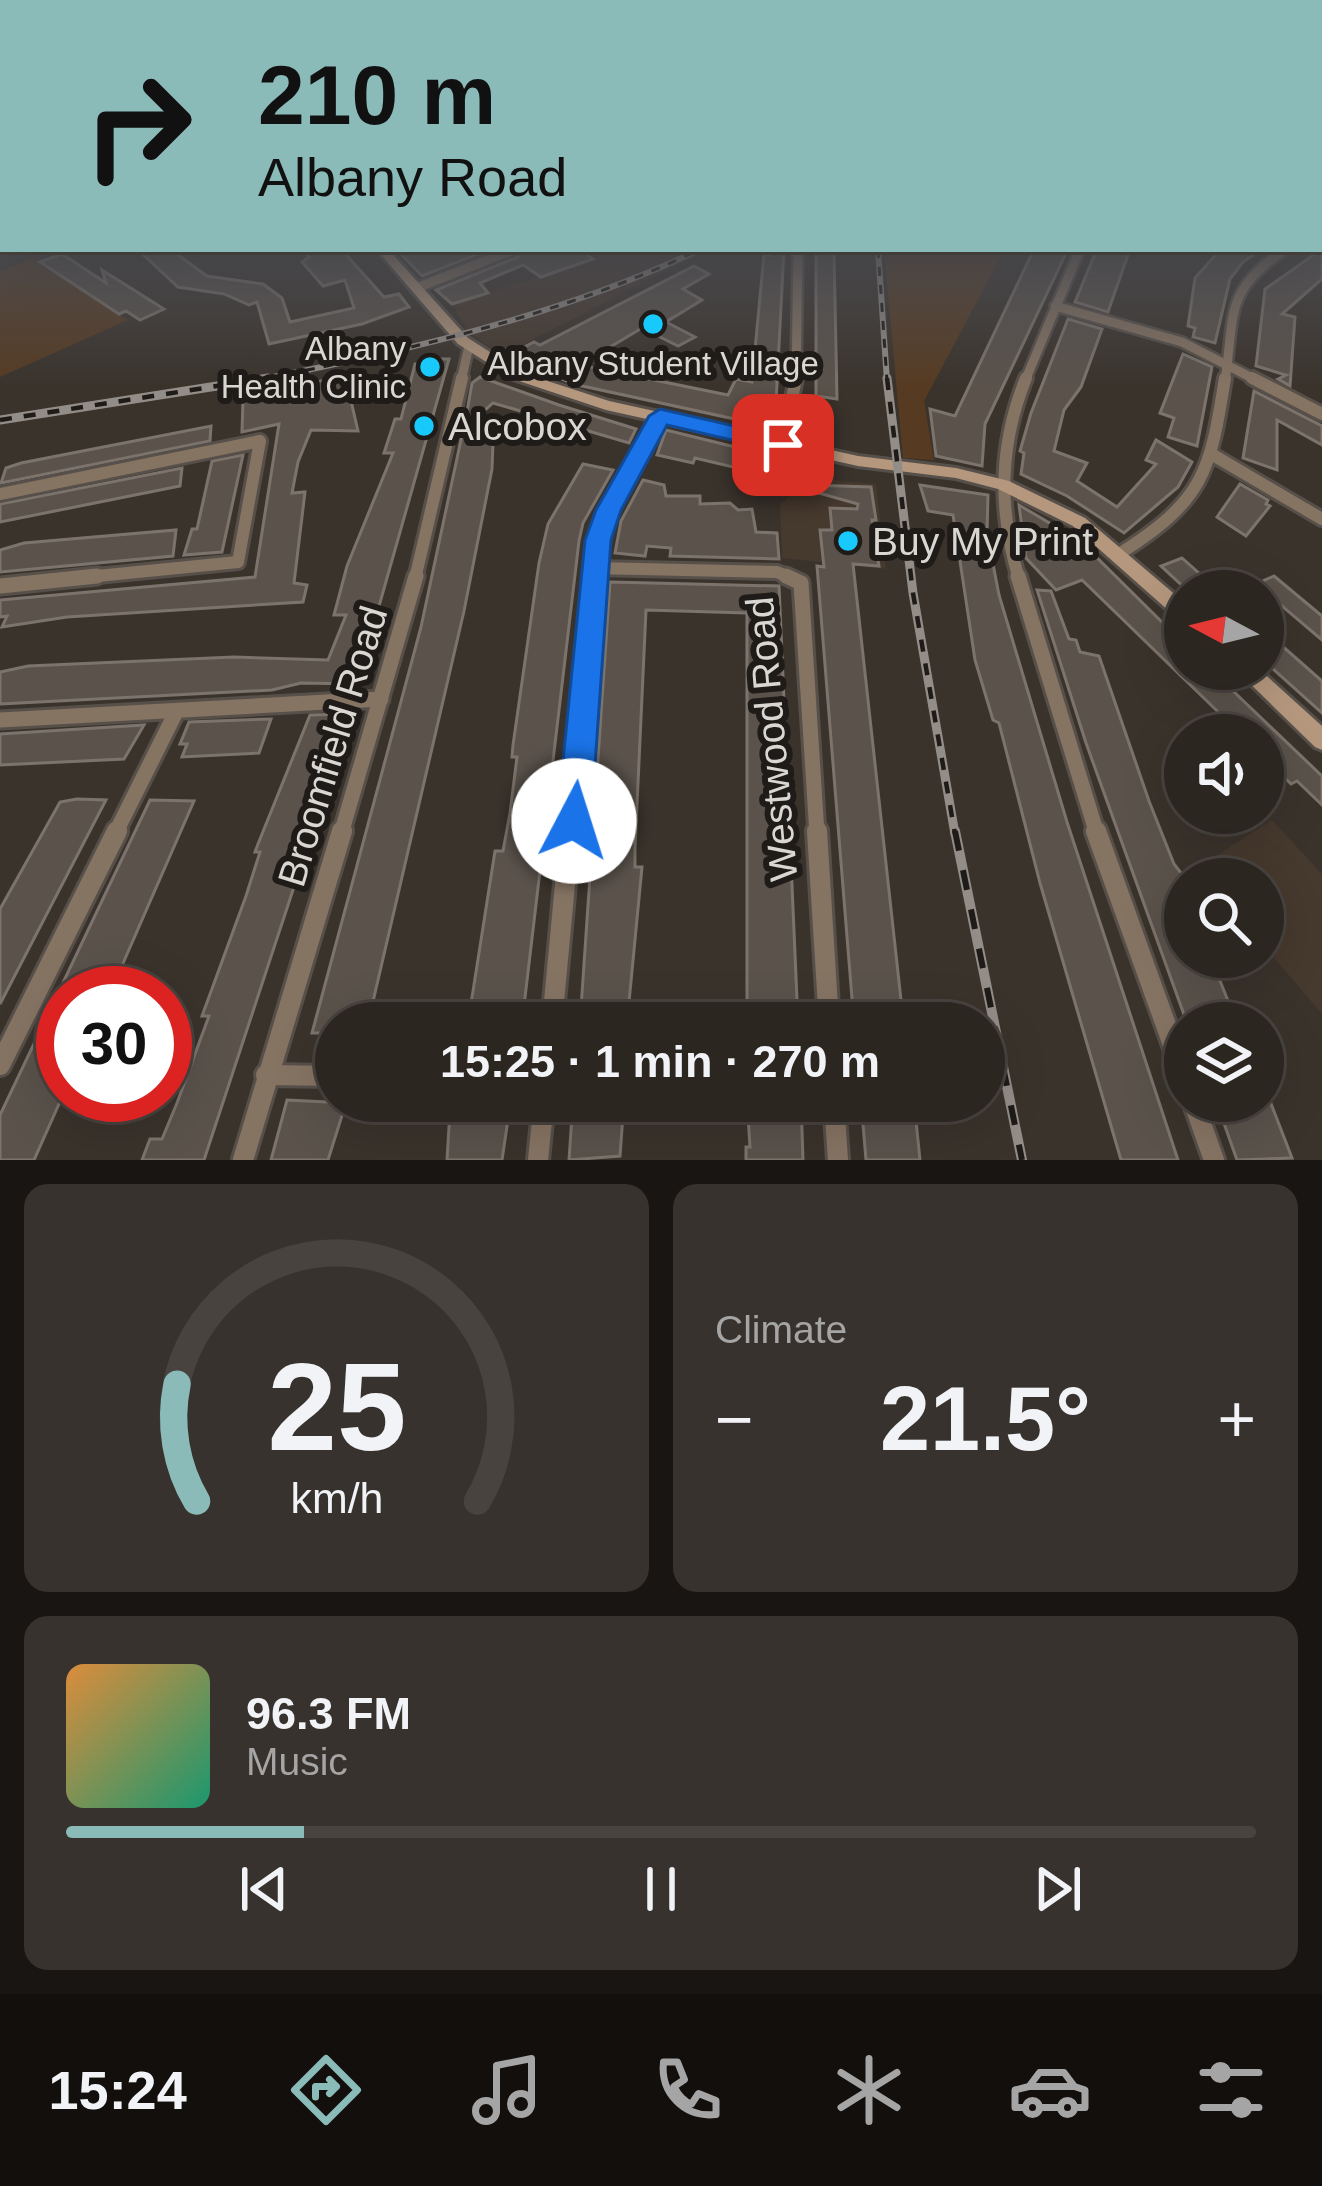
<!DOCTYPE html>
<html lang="en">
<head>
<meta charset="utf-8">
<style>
	:root { --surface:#2c2621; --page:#38322e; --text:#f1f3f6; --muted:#a6a5a5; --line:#48433f; --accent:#8bbbb9 }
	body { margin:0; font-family:Helvetica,sans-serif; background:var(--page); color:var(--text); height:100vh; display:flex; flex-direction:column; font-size:45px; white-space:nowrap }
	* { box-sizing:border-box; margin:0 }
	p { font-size:39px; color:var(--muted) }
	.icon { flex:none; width:66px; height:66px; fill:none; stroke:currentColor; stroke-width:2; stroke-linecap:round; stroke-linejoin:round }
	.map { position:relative; height:1160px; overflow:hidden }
	.drawer { display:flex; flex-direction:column; gap:24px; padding:24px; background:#181512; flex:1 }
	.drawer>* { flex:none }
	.top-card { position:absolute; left:0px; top:0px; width:1323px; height:252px; box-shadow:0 12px 48px #0002,0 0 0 3px var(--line); background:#8bbbb9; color:#111; overflow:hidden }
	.needle { width:78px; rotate:277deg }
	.tools { position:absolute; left:1164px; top:570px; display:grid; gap:24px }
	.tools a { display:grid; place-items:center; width:120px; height:120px; border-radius:50%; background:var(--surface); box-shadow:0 12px 48px #0002,0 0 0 3px var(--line); font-size:60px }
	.speed { position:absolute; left:36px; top:966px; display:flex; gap:24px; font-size:60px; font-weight:700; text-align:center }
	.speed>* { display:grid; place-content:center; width:156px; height:156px; border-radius:50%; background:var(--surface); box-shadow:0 12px 48px #0002,0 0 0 3px var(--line); line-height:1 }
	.speed .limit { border:18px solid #d22; background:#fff; color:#111 }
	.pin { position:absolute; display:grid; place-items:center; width:102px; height:102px; color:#fff; margin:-51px; border-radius:24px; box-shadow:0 6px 18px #0006 }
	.me { position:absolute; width:132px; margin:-66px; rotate:5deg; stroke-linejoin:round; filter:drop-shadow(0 0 9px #0008) }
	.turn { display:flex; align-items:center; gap:42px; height:252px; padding:0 60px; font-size:54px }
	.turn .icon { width:156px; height:156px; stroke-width:2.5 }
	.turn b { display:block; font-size:84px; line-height:102px }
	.big { font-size:90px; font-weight:700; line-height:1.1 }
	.drawer .widget { flex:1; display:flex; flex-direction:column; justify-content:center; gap:18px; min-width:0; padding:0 42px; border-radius:24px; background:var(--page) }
	.drawer .dial { align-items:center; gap:0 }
	.dial svg { height:312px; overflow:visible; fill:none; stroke:var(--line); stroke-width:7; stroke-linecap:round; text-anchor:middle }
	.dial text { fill:var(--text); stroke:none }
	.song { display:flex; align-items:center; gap:36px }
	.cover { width:144px; height:144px; border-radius:18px; background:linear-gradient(135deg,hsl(30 70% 55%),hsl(160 70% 35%)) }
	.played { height:12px; border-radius:6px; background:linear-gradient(90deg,var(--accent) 20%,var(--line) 20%) }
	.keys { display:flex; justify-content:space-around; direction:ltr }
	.heat { display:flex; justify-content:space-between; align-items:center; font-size:66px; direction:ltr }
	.drawer .tiles { flex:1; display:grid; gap:24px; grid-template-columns:1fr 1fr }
	.widget:last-child { grid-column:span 2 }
	.trip { position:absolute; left:315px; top:1002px; width:690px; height:120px; border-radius:60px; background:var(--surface); box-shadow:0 12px 48px #0002,0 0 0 3px var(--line); font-weight:700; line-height:120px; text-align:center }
	.tab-bar { display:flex; height:192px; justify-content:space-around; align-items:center; background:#120f0d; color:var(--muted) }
	.tab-bar .icon { width:84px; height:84px }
	.tab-bar .current { color:var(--accent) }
	.tab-bar b { font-size:54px; color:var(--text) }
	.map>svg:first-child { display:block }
</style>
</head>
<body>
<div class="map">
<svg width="1322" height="1160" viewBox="0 0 1322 1160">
	<rect width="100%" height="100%" fill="#3a332c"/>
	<g fill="#46392e">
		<path d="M608,249H710L502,355L468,332L452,304L591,261Z"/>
		<path d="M815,472L839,481L876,484L886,569L782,558L780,505Z"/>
		<path d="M1272,820L1322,874V1014L1263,945V879H1206L1197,868Z"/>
	</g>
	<g fill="#563b22">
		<path d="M884,249H1005L924,401L934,460L903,458Z"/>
		<path d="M34,258L128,320L0,377V271Z"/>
	</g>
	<g fill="#5a524b" stroke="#7c746c" stroke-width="3">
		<path d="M137,249H170L207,276L263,284L282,298L290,322L354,308L345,280L323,286L302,262L309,257L302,249H341L384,297L399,294L409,307L362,324L269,344L257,302L249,305L224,294L178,287Z"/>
		<path d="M418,249H491L422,276L401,254Z"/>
		<path d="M524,249H578L593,259L541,277L523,265L480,283L488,293L452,304L436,290L518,257Z"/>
		<path d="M770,249H784L776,403L767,426L573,384L509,355L534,342L540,345L694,266L709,274L683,289L702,300L666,322L695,337L678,346L642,328L580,365L728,395L736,379L752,382L764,254L770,255Z"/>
		<path d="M1034,249H1068L985,424L982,466L936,456L930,409L955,416Z"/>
		<path d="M1097,249H1130L1108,312L1075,302Z"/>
		<path d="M1221,249H1262L1243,262L1230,279L1215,343L1193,337L1195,328L1188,326L1195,278Z"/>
		<path d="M1322,249V279L1282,314L1295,317L1290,386L1278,379L1286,375L1256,366L1265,289Z"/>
		<path d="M816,250L834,251L837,399L816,396Z"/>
		<path d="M62,254L106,283L102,270L164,309L140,320L126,311L119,314L40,262Z"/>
		<path d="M1068,319L1102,329L1081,387L1064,410L1054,451L1087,463L1077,481L1117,507L1156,464L1146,460L1156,440L1192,462L1178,487L1124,533L1067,496L1021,474L1024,453L1020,451L1031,413Z"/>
		<path d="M1183,354L1212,367L1197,446L1168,437L1174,418L1160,413Z"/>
		<path d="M430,359H449L357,684L301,683L272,690L0,704V672L28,666L234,657L328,660L346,615H334L347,566L393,453H384L395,419H401L415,364H429Z"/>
		<path d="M345,375L358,431L311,430L298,462L292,493L305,492L294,583L307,585L303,602L67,617L2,627L7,616L0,617V600L255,577L279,424L242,432L243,400Z"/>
		<path d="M480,377L559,405L636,429L629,443L493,403L464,429L472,383Z"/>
		<path d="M1254,391L1322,426V445L1277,420V470L1243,458Z"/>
		<path d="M211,426L210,441L1,483L6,468L21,463Z"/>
		<path d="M666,430L788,460L790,456L801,458L799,462L811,464L791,485L779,482L780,478L695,458L693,463L657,455Z"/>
		<path d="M479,434L480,442H493L492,469L464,611L368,1023H336V1033H312L421,627L462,435Z"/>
		<path d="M243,455L222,552L184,555L192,529H197L212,461Z"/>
		<path d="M583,464L613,470L583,523L579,541L522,1023H468L495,851H503L510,813L517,757H512L513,745L539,563L548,524Z"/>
		<path d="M182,468L180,486L0,522V504Z"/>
		<path d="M643,480L664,485L666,496H700V504L730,503L738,510L752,509L756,532L777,533L779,559L670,556L671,548L647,546L645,556L615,553L621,521Z"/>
		<path d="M1240,484L1268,500L1266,504L1270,506L1246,536L1217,517Z"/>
		<path d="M809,485L871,487L876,520H872L879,566L853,564L903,1018L886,1016V1023H854L817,566L824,567L820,530H832L830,508L857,509L858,504L808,490Z"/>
		<path d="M920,485L988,495L987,533L999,595L1067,822L1178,1160H1121L1040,883L999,723L993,720L975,660L953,515L928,511Z"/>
		<path d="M1019,505L1080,541L1185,645V669H1210L1322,776V805L1297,781L1291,784L1263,756V735H1242L1082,580L1056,590L1026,558Z"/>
		<path d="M176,530L173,556L0,572V550L24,543Z"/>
		<path d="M1182,558L1199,573L1213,583L1188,591L1161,566Z"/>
		<path d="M1274,576L1322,616V640L1256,584Z"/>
		<path d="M610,582L779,586L798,1023H747V613L646,610L635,848V867H642L627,1023H580Z"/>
		<path d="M1037,590L1051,591L1069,639L1076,640L1080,652L1099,656L1149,801L1174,864L1185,878V957L1212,961L1233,1013L1215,1012L1220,1023H1187L1086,743Z"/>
		<path d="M1272,637L1322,681V713L1263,660V641Z"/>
		<path d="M351,714L204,1160H142L150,1139H162L177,1103L209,1016H202L246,896L260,852H255L258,844L310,715Z"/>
		<path d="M271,719L259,753L182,757L187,744H180L189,722Z"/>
		<path d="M144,725L124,759L0,765V734Z"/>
		<path d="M77,799L106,800L0,1004V909L60,802Z"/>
		<path d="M150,800L194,801L110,993H63V1095L34,1160H0V1115Z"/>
		<path d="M287,1100L346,1103L328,1160H271Z"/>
		<path d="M573,1101H624L620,1156L569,1160Z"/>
		<path d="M747,1101H801L803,1160H746V1147H750Z"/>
		<path d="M861,1101H914L920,1160H866Z"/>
		<path d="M1216,1101H1270L1292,1158L1237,1160Z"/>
		<path d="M466,1105L510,1106L502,1160H447L450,1110L465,1111Z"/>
	</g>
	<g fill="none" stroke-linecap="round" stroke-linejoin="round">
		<defs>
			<g id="street-far3">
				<path d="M419,287L515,249"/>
				<path d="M1055,306L1182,342L1258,381"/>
				<path d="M461,381L469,346"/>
				<path d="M796,381L798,249"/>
				<path d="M1025,381L1080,249"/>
				<path d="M1225,381C1235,313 1224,290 1286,249"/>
			</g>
			<g id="street-far2">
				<path d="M1252,378L1322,414"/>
				<path d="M783,445L796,378"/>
				<path d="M1213,455L1322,519"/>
				<path d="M0,494L260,441L238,562L67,579"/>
				<path d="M1119,554C1204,500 1210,473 1225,378"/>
				<path d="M594,568L777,572L793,579"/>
				<path d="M415,579L462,378"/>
				<path d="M594,579C600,517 630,471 660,417"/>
				<path d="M1019,579C998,510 999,445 1026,378"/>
			</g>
			<g id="street-far1">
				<path d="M786,576L801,583L817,834"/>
				<path d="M1018,576L1097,834"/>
				<path d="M0,586L97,576"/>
				<path d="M0,720L381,699"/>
				<path d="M115,834L176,712"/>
				<path d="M341,834L416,576"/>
				<path d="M570,834L595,576"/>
			</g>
			<g id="street">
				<path d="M817,831L829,1023"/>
				<path d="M1096,831L1185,1078"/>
				<path d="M552,1023L570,831"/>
				<path d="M0,1065L117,831"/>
				<path d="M266,1075L336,1076"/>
				<path d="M834,1101L838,1160"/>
				<path d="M1193,1101L1214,1160"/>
				<path d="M243,1160L342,831"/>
				<path d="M538,1160L544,1101"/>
			</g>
			<g id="secondary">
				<rect x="0" y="225" width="3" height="7"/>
				<path d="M376,249H388L468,338L523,373L609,401L858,456L956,468L1009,481L1085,518L1185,603V622L1178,619L1073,526L998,489L956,478L858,466L606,410L513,379L458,344Z"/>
				<path d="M1235,669H1259L1322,726V750L1315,747Z"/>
			</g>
		</defs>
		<use href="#street-far3" stroke="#57504a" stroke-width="14"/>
		<use href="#street-far2" stroke="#57504a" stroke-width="18"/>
		<use href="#street-far1" stroke="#57504a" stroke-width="21"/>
		<use href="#street" stroke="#57504a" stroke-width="26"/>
		<use href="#secondary" stroke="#57504a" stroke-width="6"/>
		<use href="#street-far3" stroke="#867463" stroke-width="9"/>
		<use href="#street-far2" stroke="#867463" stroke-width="12"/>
		<use href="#street-far1" stroke="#867463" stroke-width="15"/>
		<use href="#street" stroke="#867463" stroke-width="20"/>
		<use href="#secondary" fill="#b4977d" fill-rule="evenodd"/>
		<defs>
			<g id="rail-far2">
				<path d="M878,249L887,381"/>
				<path d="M253,381C405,351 561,316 701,249"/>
			</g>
			<g id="rail-far1">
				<path d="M887,378L913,593L955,834"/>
				<path d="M0,420L268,378"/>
			</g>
			<path id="rail" d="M955,831L1022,1160"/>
		</defs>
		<use href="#rail-far2" stroke="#938d88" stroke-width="6"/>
		<use href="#rail-far1" stroke="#938d88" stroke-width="9"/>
		<use href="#rail" stroke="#938d88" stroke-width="10"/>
		<use href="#rail-far2" stroke="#1f1b18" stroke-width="3" stroke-dasharray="9" stroke-linecap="butt"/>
		<use href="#rail-far1" stroke="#1f1b18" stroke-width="4.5" stroke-dasharray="12" stroke-linecap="butt"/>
		<use href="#rail" stroke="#1f1b18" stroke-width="6" stroke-dasharray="20" stroke-linecap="butt"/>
	</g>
	<linearGradient id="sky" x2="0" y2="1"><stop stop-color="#201c18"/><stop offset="0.58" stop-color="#4f5056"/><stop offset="1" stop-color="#4f5056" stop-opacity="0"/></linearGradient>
	<rect width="1322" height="387" fill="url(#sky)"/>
	<path fill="#1a73e8" stroke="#114b97" stroke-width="3" d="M660,409L783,437L795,445L783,452L667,425L621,510L611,540L591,821L586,833L574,838L562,833L557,821L585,540L596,510L649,416Z"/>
	<g fill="#17cafb" stroke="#1f1b18" stroke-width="4.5">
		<circle cx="653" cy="324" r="12"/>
		<circle cx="430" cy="367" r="12"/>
		<circle cx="424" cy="426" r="12"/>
		<circle cx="848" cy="541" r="12"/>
	</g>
	<g text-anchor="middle" stroke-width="12" stroke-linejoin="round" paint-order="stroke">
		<g font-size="33" fill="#dad6d1" stroke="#1f1b18" text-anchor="end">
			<text x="406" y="360">Albany<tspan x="406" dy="38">Health Clinic</tspan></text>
			<text x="653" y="375" text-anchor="middle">Albany Student Village</text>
		</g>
		<g font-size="39" fill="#dad6d1" stroke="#1f1b18" text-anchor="start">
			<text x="448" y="440">Alcobox</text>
			<text x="872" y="555">Buy My Print</text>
		</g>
		<g font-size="39" fill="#dad6d1" stroke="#1f1b18">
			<text transform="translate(771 739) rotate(-95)" y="14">Westwood Road</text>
			<text transform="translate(332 746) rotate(-73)" y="14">Broomfield Road</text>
		</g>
	</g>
</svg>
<div class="tools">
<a><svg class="needle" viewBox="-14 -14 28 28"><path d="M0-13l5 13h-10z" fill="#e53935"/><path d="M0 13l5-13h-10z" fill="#a6a5a5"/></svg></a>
<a><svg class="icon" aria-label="sound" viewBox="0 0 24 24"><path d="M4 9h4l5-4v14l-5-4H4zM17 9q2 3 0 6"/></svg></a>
<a><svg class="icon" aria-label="search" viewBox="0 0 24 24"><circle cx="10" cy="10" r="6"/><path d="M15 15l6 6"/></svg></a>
<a><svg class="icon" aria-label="layers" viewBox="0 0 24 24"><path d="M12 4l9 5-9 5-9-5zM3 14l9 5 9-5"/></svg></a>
</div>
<div class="speed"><div class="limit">30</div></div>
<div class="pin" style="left:783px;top:445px;background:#d93025"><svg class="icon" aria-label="arrive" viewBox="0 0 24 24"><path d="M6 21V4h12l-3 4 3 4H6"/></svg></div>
<svg class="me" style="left:574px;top:821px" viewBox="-20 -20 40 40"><circle r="19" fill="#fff"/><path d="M0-13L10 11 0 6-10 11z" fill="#1a73e8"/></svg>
<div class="trip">15:25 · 1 min · 270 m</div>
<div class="top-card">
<div class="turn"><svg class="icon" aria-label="right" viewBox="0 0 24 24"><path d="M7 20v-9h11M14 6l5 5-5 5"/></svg><div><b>210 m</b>Albany Road</div></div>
</div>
</div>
<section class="drawer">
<div class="tiles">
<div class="widget dial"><svg viewBox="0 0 100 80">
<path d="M14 69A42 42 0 1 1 86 69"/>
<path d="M14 69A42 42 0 0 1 9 39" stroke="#8bbbb9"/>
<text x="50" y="56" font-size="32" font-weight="700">25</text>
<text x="50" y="72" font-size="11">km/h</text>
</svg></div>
<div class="widget"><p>Climate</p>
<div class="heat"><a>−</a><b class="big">21.5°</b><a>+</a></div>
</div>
<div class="widget">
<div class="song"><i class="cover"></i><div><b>96.3 FM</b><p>Music</p></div></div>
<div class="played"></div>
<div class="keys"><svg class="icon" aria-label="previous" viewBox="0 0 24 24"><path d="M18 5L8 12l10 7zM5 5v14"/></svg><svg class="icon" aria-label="pause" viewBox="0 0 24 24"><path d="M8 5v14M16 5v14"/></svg><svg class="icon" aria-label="next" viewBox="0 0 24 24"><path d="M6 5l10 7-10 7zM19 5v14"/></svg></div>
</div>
</div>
</section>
<nav class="tab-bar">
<b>15:24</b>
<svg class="icon current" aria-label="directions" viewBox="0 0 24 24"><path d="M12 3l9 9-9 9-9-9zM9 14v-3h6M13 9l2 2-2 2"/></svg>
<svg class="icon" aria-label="music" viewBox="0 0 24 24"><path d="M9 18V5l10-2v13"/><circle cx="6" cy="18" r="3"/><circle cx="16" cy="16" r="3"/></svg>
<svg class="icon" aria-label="phone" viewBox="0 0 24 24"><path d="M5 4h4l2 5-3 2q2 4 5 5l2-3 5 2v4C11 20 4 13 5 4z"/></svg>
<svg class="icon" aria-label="climate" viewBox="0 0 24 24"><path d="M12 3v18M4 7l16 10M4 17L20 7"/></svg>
<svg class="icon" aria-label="car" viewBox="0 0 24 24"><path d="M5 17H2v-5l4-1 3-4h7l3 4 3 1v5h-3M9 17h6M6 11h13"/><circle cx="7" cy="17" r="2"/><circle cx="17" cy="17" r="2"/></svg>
<svg class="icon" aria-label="filters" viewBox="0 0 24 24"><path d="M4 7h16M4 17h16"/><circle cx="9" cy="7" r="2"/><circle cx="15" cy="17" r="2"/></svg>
</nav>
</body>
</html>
